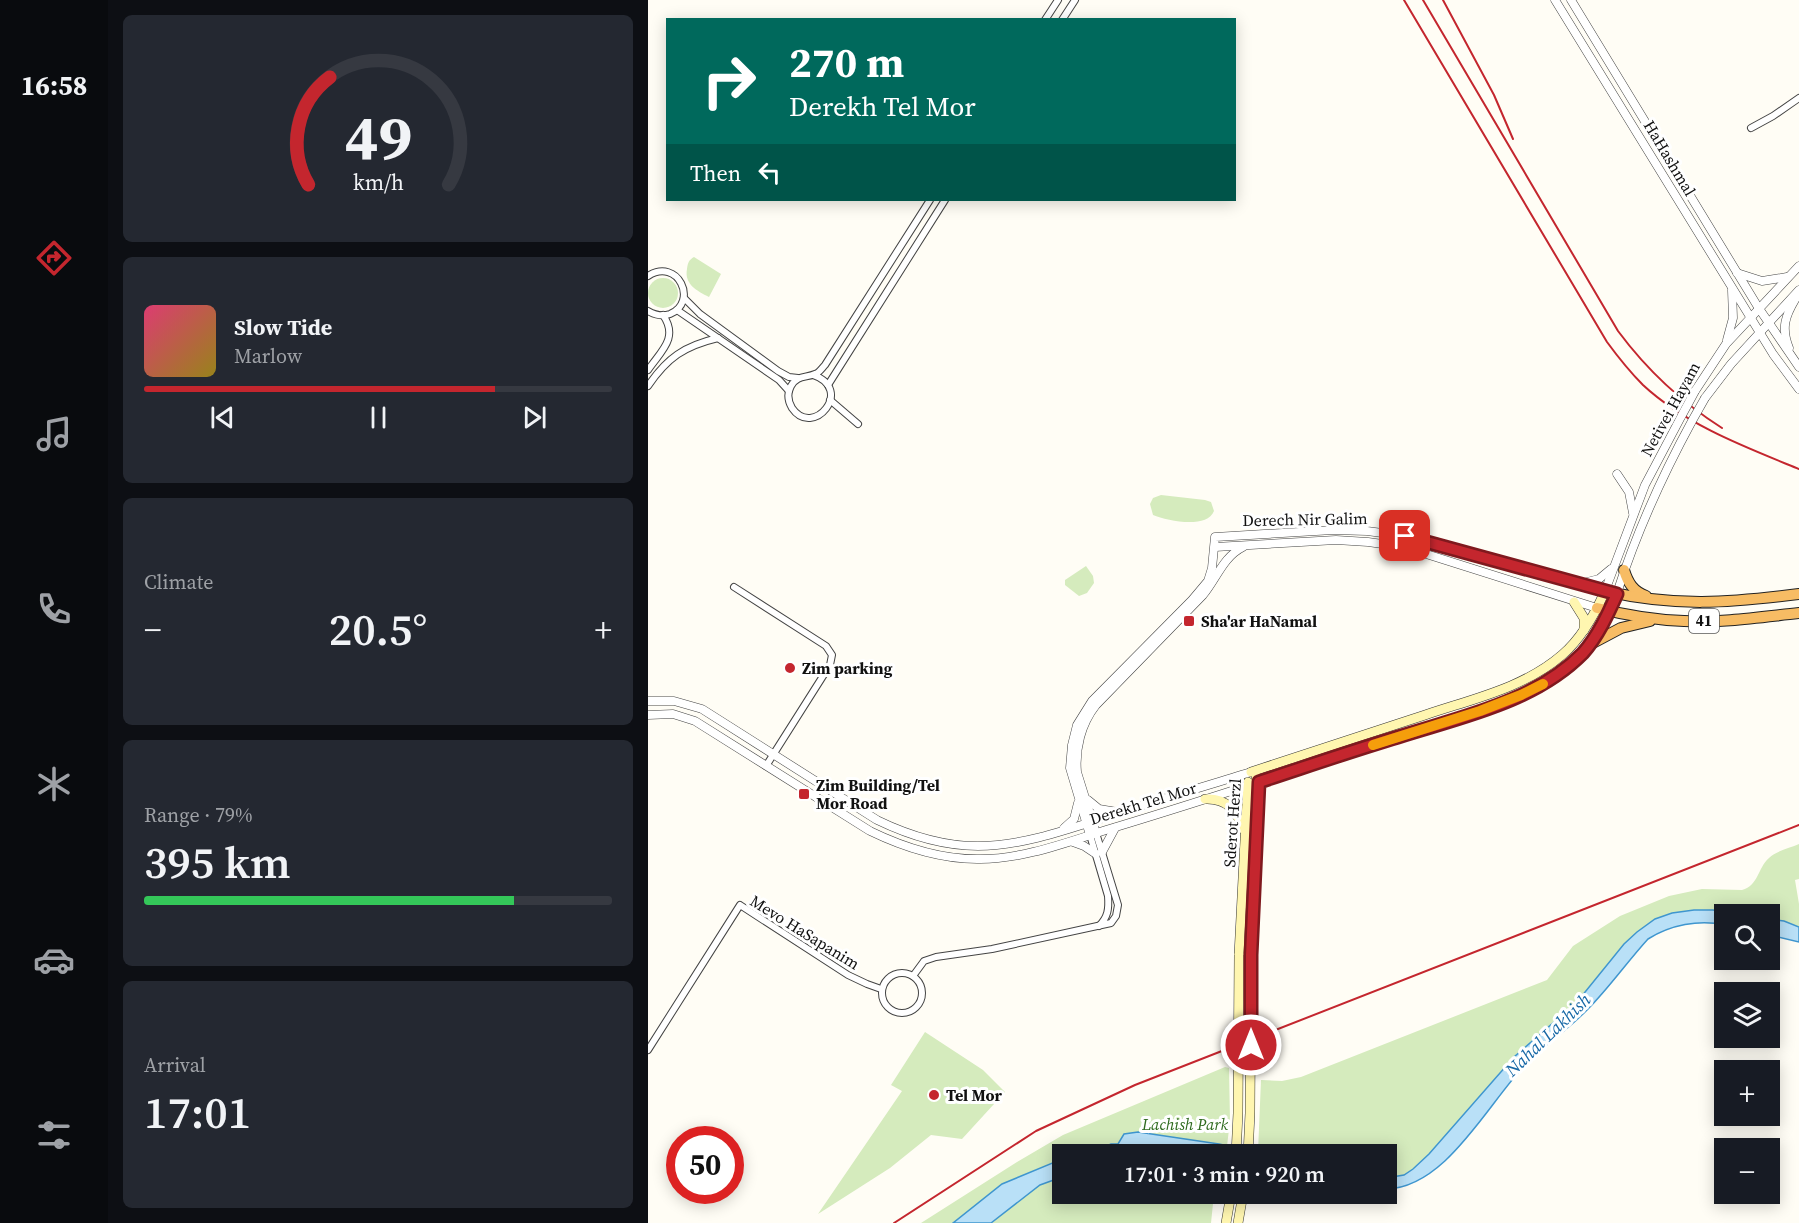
<!DOCTYPE html>
<html lang="en">
<head>
<meta charset="utf-8">
<style>
	:root { --surface:#171b24; --page:#242831; --text:#f1f3f6; --muted:#9ea1a6; --line:#363941; --accent:#c4262e }
	body { margin:0; font-family:"Source Serif 4",serif; background:var(--page); color:var(--text); height:100vh; display:flex; flex-direction:column; font-size:22px; white-space:nowrap }
	* { box-sizing:border-box; margin:0 }
	p { font-size:20px; color:var(--muted) }
	.icon { flex:none; width:33px; height:33px; fill:none; stroke:currentColor; stroke-width:2; stroke-linecap:round; stroke-linejoin:round }
	.map { position:relative; flex:1; overflow:hidden }
	.panel { display:flex; flex-direction:column; gap:15px; padding:15px; background:#0d0f14; width:540px }
	.panel>* { flex:none }
	.guide { position:absolute; left:18px; top:18px; width:570px; height:183px; border-radius:0px; box-shadow:0 3px 15px #0003; background:#00695c; color:#fff; overflow:hidden }
	.tools { position:absolute; left:1066px; top:904px; display:grid; gap:12px }
	.tools a { display:grid; place-items:center; width:66px; height:66px; border-radius:0px; background:var(--surface); box-shadow:0 3px 15px #0003; font-size:30px }
	.speed { position:absolute; left:18px; top:1126px; display:flex; gap:12px; font-size:30px; font-weight:700; text-align:center }
	.speed>* { display:grid; place-content:center; width:78px; height:78px; border-radius:50%; background:var(--surface); box-shadow:0 3px 15px #0003; line-height:1 }
	.speed .limit { border:9px solid #d22; background:#fff; color:#111 }
	.pin { position:absolute; display:grid; place-items:center; width:51px; height:51px; color:#fff; margin:-26px; border-radius:12px; box-shadow:0 3px 9px #0006 }
	.me { position:absolute; width:66px; margin:-33px; rotate:0deg; stroke-linejoin:round; filter:drop-shadow(0 0 4px #0008) }
	.turn { display:flex; align-items:center; gap:21px; height:126px; padding:0 24px; font-size:27px }
	.turn .icon { width:78px; height:78px; stroke-width:2.5 }
	.turn b { display:block; font-size:42px; line-height:51px }
	.then { display:flex; align-items:center; height:57px; padding:0 24px; background:#0003; gap:12px; font-size:22px }
	.big { font-size:45px; font-weight:600; line-height:1.1 }
	.panel .tile { flex:1; display:flex; flex-direction:column; justify-content:center; gap:9px; min-width:0; padding:0 21px; border-radius:9px; background:var(--page) }
	.panel .dial { align-items:center; gap:0 }
	.dial svg { height:156px; overflow:visible; fill:none; stroke:var(--line); stroke-width:7; stroke-linecap:round; text-anchor:middle }
	.dial text { fill:var(--text); stroke:none }
	.song { display:flex; align-items:center; gap:18px }
	.cover { width:72px; height:72px; border-radius:9px; background:linear-gradient(135deg,hsl(340 70% 55%),hsl(50 70% 35%)) }
	.played { height:6px; border-radius:3px; background:linear-gradient(90deg,var(--accent) 75%,var(--line) 75%) }
	.keys { display:flex; justify-content:space-around; direction:ltr }
	.heat { display:flex; justify-content:space-between; align-items:center; font-size:33px; direction:ltr }
	.charge { height:9px; border-radius:4px; background:linear-gradient(90deg,#34c759 79%,var(--line) 0) }
	.trip { position:absolute; left:404px; top:1144px; width:345px; height:60px; border-radius:0px; background:var(--surface); box-shadow:0 3px 15px #0003; font-weight:600; line-height:60px; text-align:center }
	main { display:flex; flex:1; min-height:0 }
	.dock { display:flex; flex-direction:column; width:108px; justify-content:space-around; align-items:center; background:#090b0e; color:var(--muted) }
	.dock .icon { width:42px; height:42px }
	.dock .selected { color:var(--accent) }
	.dock b { font-size:27px; color:var(--text) }
	.map>svg:first-child { display:block }
</style>
</head>
<body>
<main>
<nav class="dock">
<b>16:58</b>
<svg class="icon selected" aria-label="directions" viewBox="0 0 24 24"><path d="M12 3l9 9-9 9-9-9zM9 14v-3h6M13 9l2 2-2 2"/></svg>
<svg class="icon" aria-label="music" viewBox="0 0 24 24"><path d="M9 18V5l10-2v13"/><circle cx="6" cy="18" r="3"/><circle cx="16" cy="16" r="3"/></svg>
<svg class="icon" aria-label="phone" viewBox="0 0 24 24"><path d="M5 4h4l2 5-3 2q2 4 5 5l2-3 5 2v4C11 20 4 13 5 4z"/></svg>
<svg class="icon" aria-label="climate" viewBox="0 0 24 24"><path d="M12 3v18M4 7l16 10M4 17L20 7"/></svg>
<svg class="icon" aria-label="car" viewBox="0 0 24 24"><path d="M5 17H2v-5l4-1 3-4h7l3 4 3 1v5h-3M9 17h6M6 11h13"/><circle cx="7" cy="17" r="2"/><circle cx="17" cy="17" r="2"/></svg>
<svg class="icon" aria-label="filters" viewBox="0 0 24 24"><path d="M4 7h16M4 17h16"/><circle cx="9" cy="7" r="2"/><circle cx="15" cy="17" r="2"/></svg>
</nav>
<section class="panel">
<div class="tile dial"><svg viewBox="0 0 100 80">
<path d="M14 69A42 42 0 1 1 86 69"/>
<path d="M14 69A42 42 0 0 1 25 14" stroke="#c4262e"/>
<text x="50" y="56" font-size="32" font-weight="700">49</text>
<text x="50" y="72" font-size="11">km/h</text>
</svg></div>
<div class="tile">
<div class="song"><i class="cover"></i><div><b>Slow Tide</b><p>Marlow</p></div></div>
<div class="played"></div>
<div class="keys"><svg class="icon" aria-label="previous" viewBox="0 0 24 24"><path d="M18 5L8 12l10 7zM5 5v14"/></svg><svg class="icon" aria-label="pause" viewBox="0 0 24 24"><path d="M8 5v14M16 5v14"/></svg><svg class="icon" aria-label="next" viewBox="0 0 24 24"><path d="M6 5l10 7-10 7zM19 5v14"/></svg></div>
</div>
<div class="tile"><p>Climate</p>
<div class="heat"><a>−</a><b class="big">20.5°</b><a>+</a></div>
</div>
<div class="tile"><p>Range · 79%</p><b class="big">395 km</b><div class="charge"></div></div>
<div class="tile"><p>Arrival</p><b class="big">17:01</b></div>
</section>
<div class="map">
<svg width="1151" height="1223" viewBox="0 0 1151 1223">
	<rect width="100%" height="100%" fill="#fffdf5"/>
	<g fill="#d5ebbd">
		<path d="M46,257L73,274L61,297C49,291 36,284 39,269C40,262 41,260 46,257Z"/>
		<circle cx="15" cy="293" r="15"/>
		<path d="M513,495L557,500L563,502L566,511C559,529 520,521 505,515L502,504L505,498Z"/>
		<path d="M438,566L445,576L446,583L439,593L431,596L417,585V580Z"/>
		<path d="M1151,844V879L1147,880L1151,904V927L1136,921L1122,919V915H1091L1046,910L1024,913L1007,919L976,944L929,1002L866,1057L781,1154L765,1169L756,1175L738,1178V1155H623L610,1152L613,1080L634,1081L653,1077L899,980L925,946L972,916L1021,896L1054,889L1094,890C1111,885 1109,869 1121,858C1128,851 1142,848 1151,844Z"/>
		<path d="M277,1032L335,1070L357,1092L314,1139L283,1135L242,1168L170,1214L254,1091L243,1085Z"/>
		<path d="M577,1067L581,1068L582,1121L579,1146L569,1144L568,1155H414V1194H566L563,1223H273L369,1162L415,1135Z"/>
	</g>
	<g fill="#b9e0f7" stroke="#3f96cf" stroke-width="1.5">
		<path d="M1046,910H1065L1091,915H1077V925C1051,919 1022,925 1000,939C979,962 961,988 940,1009C921,1029 897,1044 878,1064C840,1103 798,1188 738,1189V1178L756,1175L765,1169L781,1154L866,1057L929,1002L976,944L989,932L1007,919L1024,913Z"/>
		<path d="M1122,919L1136,921L1151,927V942L1122,935Z"/>
		<path d="M490,1132L571,1144L623,1155H527L506,1151L475,1153L467,1155H427L442,1153L463,1144H470L476,1134Z"/>
		<path d="M414,1159V1177L392,1185L343,1223H305L354,1184Z"/>
	</g>
	<g fill="none" stroke-linecap="round" stroke-linejoin="round">
		<defs>
			<g id="minor">
				<path d="M397,20L410,0"/>
				<path d="M414,20L427,0"/>
				<path d="M1103,128L1125,116L1151,98"/>
				<path d="M0,276C30,257 51,302 22,314C14,317 7,315 0,311"/>
				<path d="M36,298L52,314L130,371L141,377L150,378"/>
				<path d="M29,310L131,380L141,391"/>
				<path d="M0,370C13,351 31,338 15,315"/>
				<path d="M165,375C207,389 165,439 144,408C140,401 139,393 143,386C149,375 158,378 167,374C171,373 174,368 177,365L282,200"/>
				<path d="M180,385L297,200"/>
				<path d="M0,386C19,358 36,346 70,338"/>
				<path d="M182,400L210,424"/>
				<path d="M86,587L178,646L184,655L182,665L118,766"/>
				<path d="M442,835L460,896C461,909 460,917 451,926"/>
				<circle cx="254" cy="993" r="20"/>
				<path d="M265,976L276,961L288,957L344,949L463,923L468,916L470,905L448,833"/>
				<path d="M0,1050L92,905L200,975L219,984L233,989"/>
			</g>
			<g id="tertiary">
				<path d="M907,0L1125,354L1151,389"/>
				<path d="M923,0L1110,307L1151,367"/>
				<path d="M1089,273L1114,281L1139,277"/>
				<path d="M1079,340L1085,318L1084,290"/>
				<path d="M1141,348C1133,328 1137,316 1148,298"/>
				<path d="M1047,391L1078,344L1151,266"/>
				<path d="M1057,398L1083,364L1151,290"/>
				<path d="M969,474L981,492L985,513"/>
				<path d="M567,547L688,540L720,542L756,547L949,608"/>
				<path d="M935,583L951,579L963,569"/>
				<path d="M969,593C988,534 1014,476 1044,421"/>
				<path d="M0,701H26L54,709L229,820C260,835 296,846 330,846C376,846 424,828 468,814C513,799 558,786 603,772"/>
				<path d="M0,715L25,714L47,721L222,831C255,847 292,859 329,859C372,860 417,843 458,830C505,816 552,801 599,786"/>
				<path d="M440,800L451,809L469,812"/>
				<path d="M416,828L426,819L430,803"/>
				<path d="M448,833L429,772C427,749 433,724 448,705L555,595C569,578 575,557 595,547"/>
				<path d="M442,835L422,768L424,745L429,725L444,701L544,600L560,581L564,568L567,537L685,530L719,531L757,536L957,591L997,485L1034,415"/>
				<path d="M425,842L436,846L448,854"/>
				<path d="M454,852L467,828"/>
			</g>
			<g id="secondary">
				<path d="M926,602L936,618V630"/>
				<path d="M603,772C661,753 719,734 777,715C824,699 876,688 914,655C934,638 947,614 957,591"/>
				<path d="M599,786C651,769 703,752 755,735C816,716 889,701 935,653C950,636 960,614 969,593"/>
				<path d="M557,799C580,798 588,811 596,830"/>
				<path d="M591,955L600,782"/>
				<path d="M603,955L611,782L608,778"/>
				<path d="M578,1223L583,1194"/>
				<path d="M590,1223L595,1194"/>
			</g>
			<g id="trunk">
				<path d="M976,570C980,583 985,591 998,596"/>
				<path d="M957,591C1027,607 1081,603 1151,594"/>
				<path d="M949,608C977,615 1007,620 1036,621C1074,623 1113,617 1151,613"/>
				<path d="M941,645L973,628L1002,621"/>
			</g>
		</defs>
		<use href="#minor" stroke="#444" stroke-width="8"/>
		<use href="#tertiary" stroke="#444" stroke-width="9"/>
		<use href="#secondary" stroke="#333" stroke-width="10"/>
		<use href="#trunk" stroke="#222" stroke-width="12"/>
		<use href="#minor" stroke="#fff" stroke-width="6"/>
		<use href="#tertiary" stroke="#fff" stroke-width="8"/>
		<use href="#secondary" stroke="#fff6b0" stroke-width="9"/>
		<use href="#trunk" stroke="#f7bc64" stroke-width="10"/>
		<g stroke="#c4262e" stroke-width="2">
			<path d="M756,0L959,342C970,357 982,372 995,385C1038,425 1097,447 1151,469"/>
			<path d="M775,0L970,331C999,370 1033,402 1074,428"/>
			<path d="M795,0L846,95L865,139"/>
			<path d="M246,1223L388,1131L487,1085L1151,825"/>
		</g>
		<defs>
			<g id="tertiary-bridge">
				<path d="M1034,415L1047,391"/>
				<path d="M1044,421L1057,398"/>
			</g>
			<g id="secondary-bridge">
				<path d="M588,1155L590,1113L591,955"/>
				<path d="M600,1155L602,1113L603,955"/>
			</g>
		</defs>
		<use href="#tertiary-bridge" stroke="#444" stroke-width="9" stroke-linecap="butt"/>
		<use href="#secondary-bridge" stroke="#333" stroke-width="10" stroke-linecap="butt"/>
		<use href="#tertiary-bridge" stroke="#fff" stroke-width="8"/>
		<use href="#secondary-bridge" stroke="#fff6b0" stroke-width="9"/>
	</g>
	<g fill="none" stroke-linecap="round" stroke-linejoin="round">
		<defs>
			<path id="route" d="M603,1045V955L611,782C657,767 703,751 750,737C813,717 887,702 935,653C950,636 960,614 969,594L757,536"/>
		</defs>
		<use href="#route" stroke="#7f191e" stroke-width="15"/>
		<use href="#route" stroke="#c4262e" stroke-width="10"/>
		<path stroke="#f59e0b" stroke-width="10" d="M725,745L832,711L873,695L895,684"/>
	</g>
	<g fill="#c4262e" stroke="#fff" stroke-width="2">
		<rect x="535" y="615" width="12" height="12" rx="3"/>
		<circle cx="142" cy="668" r="6"/>
		<rect x="150" y="788" width="12" height="12" rx="3"/>
		<circle cx="286" cy="1095" r="6"/>
	</g>
	<g text-anchor="middle" stroke-width="6" stroke-linejoin="round" paint-order="stroke">
		<rect fill="#fff" stroke="#585858" stroke-width="1.5" x="1041" y="609" width="30" height="24" rx="4.5"/>
		<g font-size="15" font-weight="bold" fill="#111">
			<text x="1056" y="626">41</text>
		</g>
		<g font-size="16" fill="#111" stroke="#fff">
			<text transform="translate(1022 158) rotate(59)" y="6">HaHashmal</text>
			<text transform="translate(1022 409) rotate(-61)" y="6">Netivei Hayam</text>
			<text transform="translate(657 519) rotate(-1)" y="6">Derech Nir Galim</text>
			<text transform="translate(495 803) rotate(-17)" y="6">Derekh Tel Mor</text>
			<text transform="translate(584 823) rotate(-86)" y="6">Sderot Herzl</text>
			<text transform="translate(157 932) rotate(32)" y="6">Mevo HaSapanim</text>
		</g>
		<g font-size="16" font-weight="bold" fill="#111" stroke="#fff" text-anchor="start">
			<text x="553" y="627">Sha'ar HaNamal</text>
			<text x="154" y="674">Zim parking</text>
			<text x="168" y="791">Zim Building/Tel<tspan x="168" dy="18">Mor Road</tspan></text>
			<text x="298" y="1101">Tel Mor</text>
		</g>
		<g font-size="16" font-style="italic" fill="#2f6b1f" stroke="#fff">
			<text x="537" y="1130">Lachish Park</text>
		</g>
		<g font-size="18" font-style="italic" fill="#1768a6" stroke="#fff">
			<text transform="translate(900 1035) rotate(-44)" y="6">Nahal Lakhish</text>
		</g>
	</g>
</svg>
<div class="tools">
<a><svg class="icon" aria-label="search" viewBox="0 0 24 24"><circle cx="10" cy="10" r="6"/><path d="M15 15l6 6"/></svg></a>
<a><svg class="icon" aria-label="layers" viewBox="0 0 24 24"><path d="M12 4l9 5-9 5-9-5zM3 14l9 5 9-5"/></svg></a>
<a>+</a>
<a>−</a>
</div>
<div class="speed"><div class="limit">50</div></div>
<div class="pin" style="left:757px;top:536px;background:#d93025"><svg class="icon" aria-label="arrive" viewBox="0 0 24 24"><path d="M6 21V4h12l-3 4 3 4H6"/></svg></div>
<svg class="me" style="left:603px;top:1045px" viewBox="-20 -20 40 40"><circle r="17" fill="#c4262e" stroke="#fff" stroke-width="3"/><path d="M0-11L8 9 0 5-8 9z" fill="#fff"/></svg>
<div class="trip">17:01 · 3 min · 920 m</div>
<div class="guide">
<div class="turn"><svg class="icon" aria-label="right" viewBox="0 0 24 24"><path d="M7 20v-9h11M14 6l5 5-5 5"/></svg><div><b>270 m</b>Derekh Tel Mor</div></div>
<div class="then">Then<svg class="icon" aria-label="left" viewBox="0 0 24 24"><path d="M17 20v-9H6M10 6l-5 5 5 5"/></svg></div>
</div>
</div>
</main>
</body>
</html>
